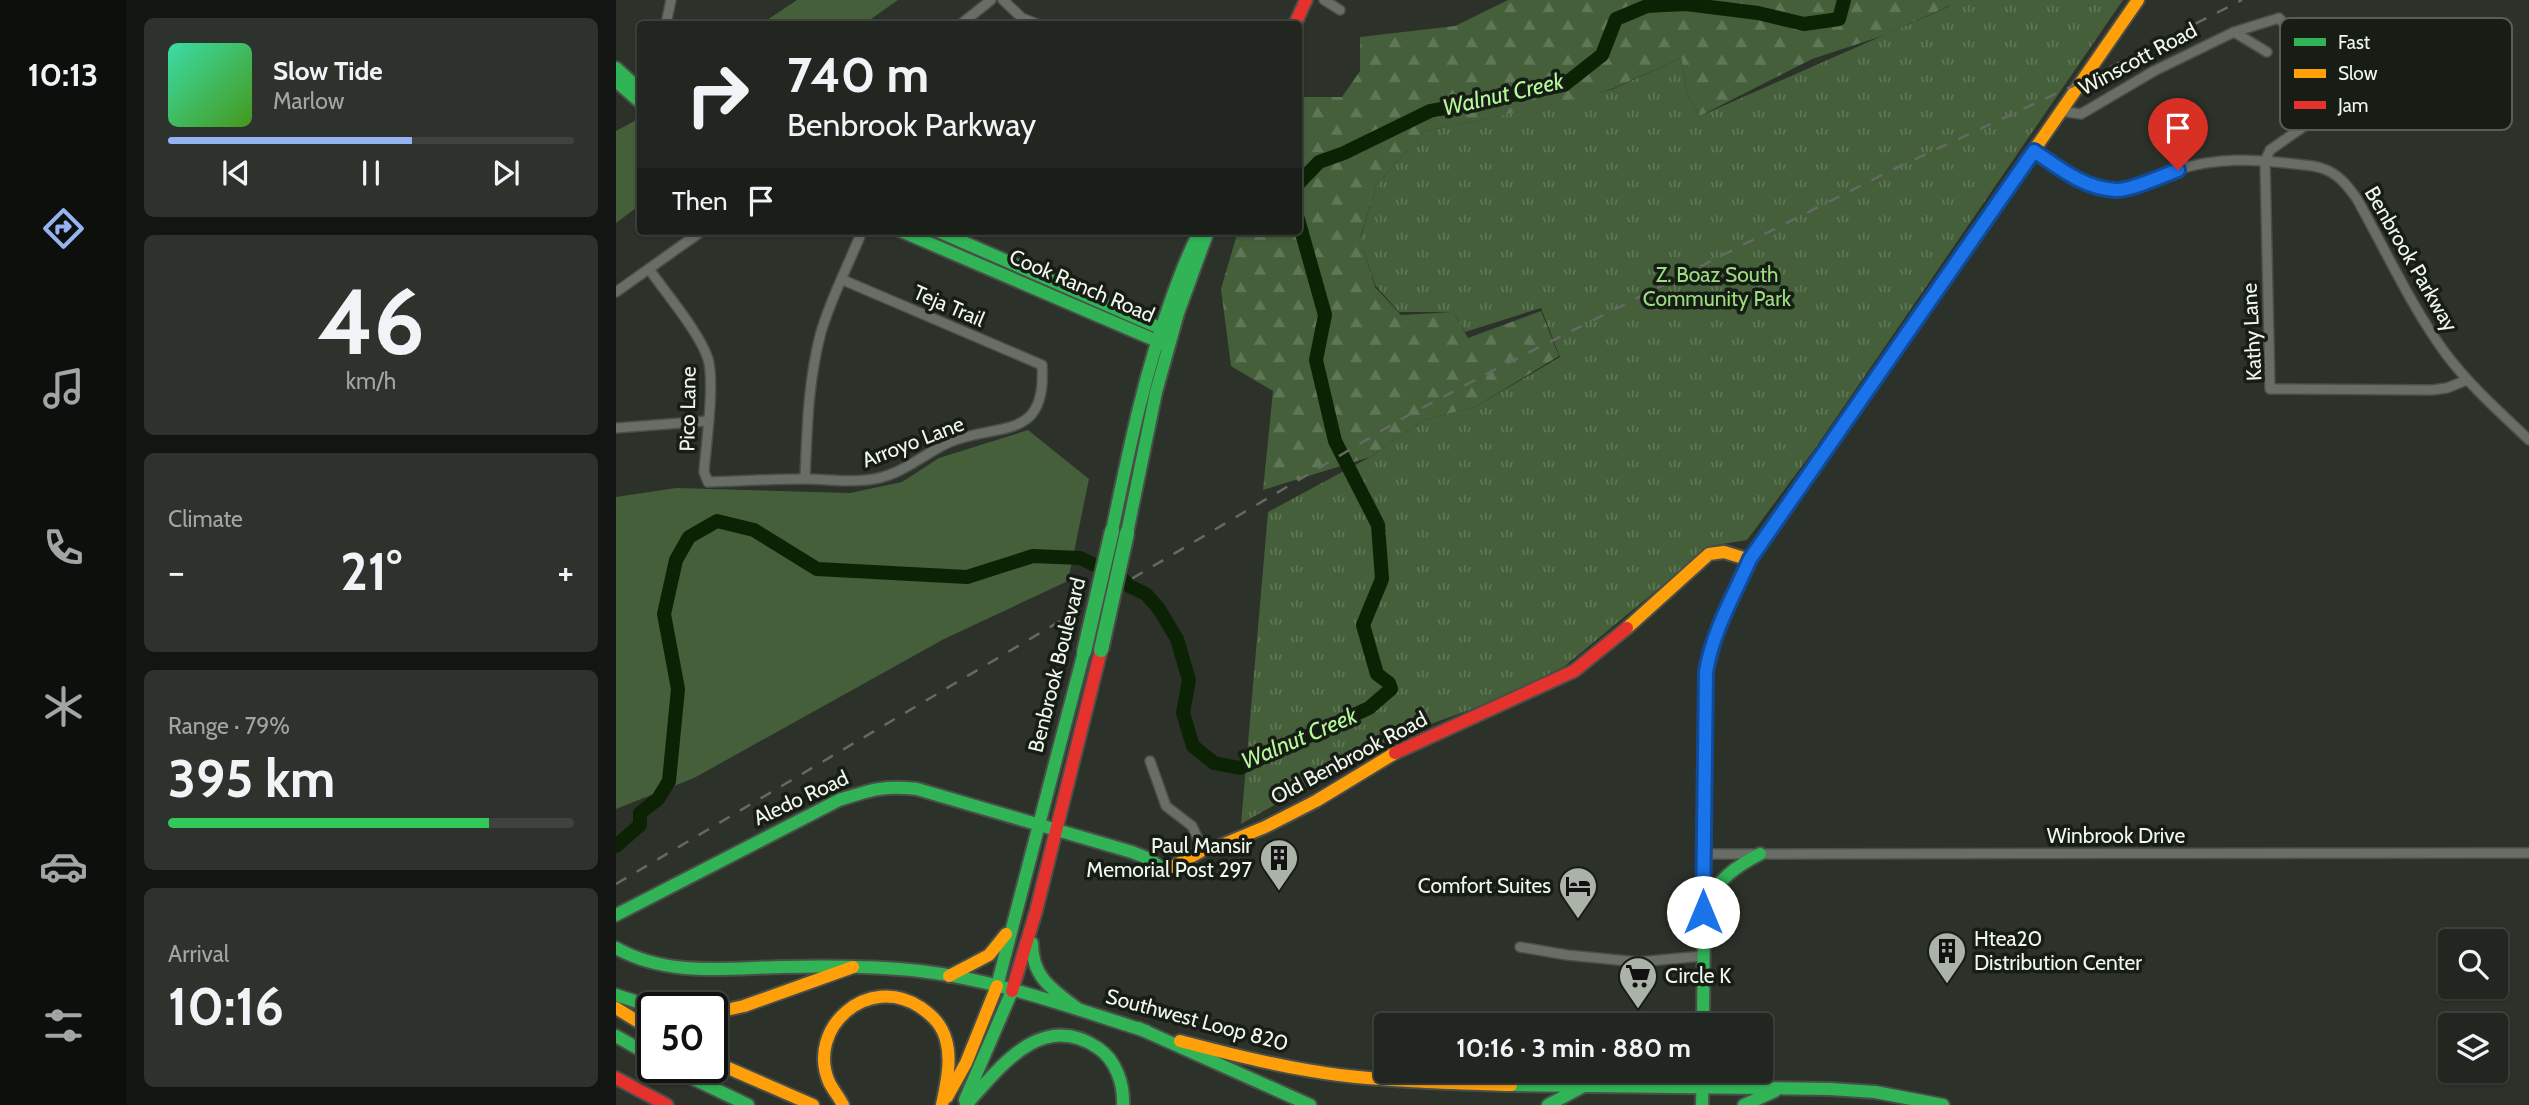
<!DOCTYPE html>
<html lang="en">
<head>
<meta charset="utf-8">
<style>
	:root { --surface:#212620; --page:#2d322d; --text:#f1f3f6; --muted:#a2a5a5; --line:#3e433e; --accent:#95b2f1 }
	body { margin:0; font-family:Cabin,sans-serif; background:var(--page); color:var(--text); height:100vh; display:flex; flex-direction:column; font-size:26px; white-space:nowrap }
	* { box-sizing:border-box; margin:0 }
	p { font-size:23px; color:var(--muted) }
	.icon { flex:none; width:38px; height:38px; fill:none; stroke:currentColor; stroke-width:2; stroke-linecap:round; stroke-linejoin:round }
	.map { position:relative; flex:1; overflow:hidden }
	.sheet { display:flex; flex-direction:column; gap:18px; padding:18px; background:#121512; width:490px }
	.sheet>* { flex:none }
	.banner { position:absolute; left:21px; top:21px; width:665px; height:214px; border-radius:7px; box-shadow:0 2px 5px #0004,0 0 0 2px var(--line); background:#212620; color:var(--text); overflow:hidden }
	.controls { position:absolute; left:1822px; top:929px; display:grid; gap:14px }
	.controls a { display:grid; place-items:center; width:70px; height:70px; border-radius:7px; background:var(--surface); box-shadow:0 2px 5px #0004,0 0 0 2px var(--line); font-size:35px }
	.speed { position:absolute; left:21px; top:992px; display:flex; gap:14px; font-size:35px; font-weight:700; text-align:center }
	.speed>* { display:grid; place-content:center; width:91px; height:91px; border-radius:50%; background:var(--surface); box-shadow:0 2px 5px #0004,0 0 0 2px var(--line); line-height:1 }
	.speed .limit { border:4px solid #111; border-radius:10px; background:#fff; color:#111 }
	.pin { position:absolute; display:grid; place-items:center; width:60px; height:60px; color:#fff; margin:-72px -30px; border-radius:50% 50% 50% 0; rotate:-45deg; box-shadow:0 0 7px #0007 }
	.pin .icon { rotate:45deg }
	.me { position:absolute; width:77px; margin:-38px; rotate:0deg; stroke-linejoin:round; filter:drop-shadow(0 0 5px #0008) }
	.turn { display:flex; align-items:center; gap:24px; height:147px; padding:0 35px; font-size:32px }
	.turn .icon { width:91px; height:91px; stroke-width:2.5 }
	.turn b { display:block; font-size:49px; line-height:60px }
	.then { display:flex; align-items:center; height:66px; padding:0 35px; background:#0003; gap:14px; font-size:26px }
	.big { font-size:52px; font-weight:800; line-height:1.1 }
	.sheet .widget { flex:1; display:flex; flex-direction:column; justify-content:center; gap:10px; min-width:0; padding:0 24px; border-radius:10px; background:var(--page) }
	.sheet .dial { align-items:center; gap:0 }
	.dial b { font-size:91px; line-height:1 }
	.song { display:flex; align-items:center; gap:21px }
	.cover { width:84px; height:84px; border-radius:10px; background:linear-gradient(135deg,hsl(160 70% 55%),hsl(100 70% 35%)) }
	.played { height:7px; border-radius:4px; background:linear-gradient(90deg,var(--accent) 60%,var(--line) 60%) }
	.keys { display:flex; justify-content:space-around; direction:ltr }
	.heat { display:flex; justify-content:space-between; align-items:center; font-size:38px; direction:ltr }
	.charge { height:10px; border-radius:5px; background:linear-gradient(90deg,#34c759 79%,var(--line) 0) }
	.trip { position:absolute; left:758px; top:1013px; width:399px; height:70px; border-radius:7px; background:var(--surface); box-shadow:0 2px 5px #0004,0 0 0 2px var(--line); font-weight:800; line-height:70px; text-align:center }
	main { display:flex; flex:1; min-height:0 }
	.tabs { display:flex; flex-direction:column; width:126px; justify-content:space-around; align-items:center; background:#0d0f0d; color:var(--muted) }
	.tabs .icon { width:49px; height:49px }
	.tabs .selected { color:var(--accent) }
	.tabs b { font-size:32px; color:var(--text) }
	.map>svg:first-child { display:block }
</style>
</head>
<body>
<main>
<nav class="tabs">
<b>10:13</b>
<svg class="icon selected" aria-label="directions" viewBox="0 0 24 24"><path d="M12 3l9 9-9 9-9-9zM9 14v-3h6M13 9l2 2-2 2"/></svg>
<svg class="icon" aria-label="music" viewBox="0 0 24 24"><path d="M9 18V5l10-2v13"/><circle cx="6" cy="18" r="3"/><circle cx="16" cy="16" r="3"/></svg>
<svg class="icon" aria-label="phone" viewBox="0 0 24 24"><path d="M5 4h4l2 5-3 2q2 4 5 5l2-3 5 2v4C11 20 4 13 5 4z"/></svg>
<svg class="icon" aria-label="climate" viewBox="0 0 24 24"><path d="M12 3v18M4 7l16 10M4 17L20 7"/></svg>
<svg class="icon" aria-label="car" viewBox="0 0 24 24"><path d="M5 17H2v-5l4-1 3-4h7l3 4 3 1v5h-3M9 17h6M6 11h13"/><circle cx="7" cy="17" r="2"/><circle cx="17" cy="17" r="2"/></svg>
<svg class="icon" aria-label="filters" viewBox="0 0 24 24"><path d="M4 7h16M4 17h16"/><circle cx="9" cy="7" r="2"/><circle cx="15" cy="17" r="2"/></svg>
</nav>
<section class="sheet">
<div class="widget">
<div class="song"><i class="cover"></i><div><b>Slow Tide</b><p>Marlow</p></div></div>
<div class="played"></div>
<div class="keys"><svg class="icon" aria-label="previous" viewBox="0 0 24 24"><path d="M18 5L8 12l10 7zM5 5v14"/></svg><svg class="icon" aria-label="pause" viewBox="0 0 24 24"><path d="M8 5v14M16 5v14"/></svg><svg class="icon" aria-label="next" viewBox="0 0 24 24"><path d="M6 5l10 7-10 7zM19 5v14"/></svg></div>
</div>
<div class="widget dial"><b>46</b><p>km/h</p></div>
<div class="widget"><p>Climate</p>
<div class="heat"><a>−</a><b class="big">21°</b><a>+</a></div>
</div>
<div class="widget"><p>Range · 79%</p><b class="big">395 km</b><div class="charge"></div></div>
<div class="widget"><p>Arrival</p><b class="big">10:16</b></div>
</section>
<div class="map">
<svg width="1913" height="1105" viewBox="0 0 1913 1105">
	<defs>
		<pattern id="forest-firs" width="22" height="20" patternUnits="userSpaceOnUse" patternTransform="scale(1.75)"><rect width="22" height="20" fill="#445f3a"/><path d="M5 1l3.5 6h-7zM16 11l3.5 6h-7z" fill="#5f7757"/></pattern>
		<pattern id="park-tufts" width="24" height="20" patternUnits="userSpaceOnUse" patternTransform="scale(1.75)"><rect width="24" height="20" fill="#445f3a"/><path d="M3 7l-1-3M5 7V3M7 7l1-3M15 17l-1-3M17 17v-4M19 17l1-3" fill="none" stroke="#5f7757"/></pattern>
	</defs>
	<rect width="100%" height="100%" fill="#2c322a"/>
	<g fill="#445f3a">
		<path d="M181,0H282L248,24H145Z"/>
		<path d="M24,118V205L0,223V131Z"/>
		<path d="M412,430L473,479L452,581L328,639L78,778L0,809V497L60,488L234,493L286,482L323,458Z"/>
	</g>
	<path fill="url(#forest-firs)" d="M892,0H1325L1335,5L1266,36L1196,59L1084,116L1071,94L1065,58L998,88L949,103L808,131L761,185L744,238L759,287L785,315L837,312L852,338L925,311L943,356L859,407L808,420L754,457L647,490L657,391L615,366L605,289L622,231H682L683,97H726L744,71V37L839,26Z"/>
	<path fill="url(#park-tufts)" d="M1325,0H1507L1198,450L1131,540L1094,546L949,666L881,700L776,738L625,824L652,512L754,457L808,420L859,407L944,357L925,308L849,332L837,312H783L759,285L744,239L761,185L808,131L903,112L997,89L1065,58L1071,94L1084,116L1334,6Z"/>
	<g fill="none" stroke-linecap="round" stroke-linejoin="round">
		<g stroke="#0b2304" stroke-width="14">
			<path d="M682,184L703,162L728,153L814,111L948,85L986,55L1000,19L1031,6L1070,4L1142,13L1188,24L1223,19L1228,0"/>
			<path d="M0,846L24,825V813L42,799L53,781L62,689L48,614L60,560L73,537L101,521L138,530L201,569L351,577L417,556L464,558L506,578L513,586L530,594L543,609L561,639L573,680L567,713L577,746L598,763L624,768L753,708L775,689L773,683L761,674L747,625L766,579L762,525L719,441L700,360L709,315L682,219"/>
		</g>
		<defs>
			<g id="street">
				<path d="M387,0L406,18L421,24"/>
				<path d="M708,0L724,10"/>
				<path d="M51,19L55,0"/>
				<path d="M345,24L375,0"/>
				<path d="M1618,32L1663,18L1727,90L1723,102L1654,150L1649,161L1654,389L1816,390L1831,388L1851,380"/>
				<path d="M1444,111L1465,114L1538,71L1618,32L1651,52"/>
				<path d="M1418,151C1444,168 1468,188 1500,190C1514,191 1546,175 1561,170C1600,157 1639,159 1679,164C1687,165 1697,165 1705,168C1722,173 1731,185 1741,199C1770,251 1795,306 1830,354C1854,386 1885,413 1913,440"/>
				<path d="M33,269C49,292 84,333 92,359C99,383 90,445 88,472L92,482C124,481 156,479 188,479C217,479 246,485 273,475C295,467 313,451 334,442C383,422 431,442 426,365L227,280"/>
				<path d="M0,292L86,231"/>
				<path d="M0,428L91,421"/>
				<path d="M189,479C191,429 192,381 205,332C215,298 233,264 246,231"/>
				<path d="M534,761L550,806L576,826L587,850"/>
				<path d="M1087,854L1913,853"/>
				<path d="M904,947L951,955L1022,962L1087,956"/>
			</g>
			<g id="fast">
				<path d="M0,68L24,90"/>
				<path d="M0,81L24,102"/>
				<path d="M285,231L548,344"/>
				<path d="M322,231L553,332"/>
				<path d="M496,531C512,455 527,379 553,306C562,280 571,255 584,231"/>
				<path d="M511,533L540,392L562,313L592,231"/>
				<path d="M1090,905C1102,879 1119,867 1144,854"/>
				<path d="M0,915L223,800C254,790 268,785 301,789L516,852L531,858L550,871L553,869"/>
				<path d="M416,943C416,978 437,990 462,1009"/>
				<path d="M0,948C51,977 110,968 166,967C212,966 258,966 304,971C382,980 456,1008 530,1031"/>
				<path d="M381,986L468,652"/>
				<path d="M0,995L40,1008"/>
				<path d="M1087,1026L1090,672L1102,629L1134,560L1371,218"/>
				<path d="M522,1028L694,1105"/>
				<path d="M0,1036L37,1057"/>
				<path d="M55,1068L132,1105"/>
				<path d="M1115,1071L1145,1083"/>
				<path d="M1047,1083L1068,1071"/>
				<path d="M895,1085L1214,1089L1259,1092L1327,1105"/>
				<path d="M349,1100L396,991"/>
				<path d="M350,1105C385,1066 426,1010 482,1048C500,1060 508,1084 507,1105"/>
				<path d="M932,1105L966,1087"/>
				<path d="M1086,1105L1087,1071"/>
				<path d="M1128,1105L1159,1091"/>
			</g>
			<g id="slow">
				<path d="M1371,218L1522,0"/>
				<path d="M1011,628L1093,554L1108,552L1134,560"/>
				<path d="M553,869L587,850L601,847L649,827L700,801L779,753"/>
				<path d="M333,976L373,955L390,934"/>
				<path d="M0,1008L37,1031"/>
				<path d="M96,1013L128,1006L237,967"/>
				<path d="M564,1041C617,1055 669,1068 723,1075C780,1082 838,1083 895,1085"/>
				<path d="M96,1061L197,1105"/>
				<path d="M331,1097L350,1063L381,986"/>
				<path d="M227,1105C223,1097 217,1090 213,1082C190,1028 252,973 304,1007C317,1016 326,1025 330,1040C336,1061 330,1085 326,1105"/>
			</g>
			<g id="jam">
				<path d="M679,24L690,0"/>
				<path d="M779,753L958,671L1011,628"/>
				<path d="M396,991L420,911L485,650"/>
				<path d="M0,1078L51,1105"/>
			</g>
		</defs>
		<use href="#street" stroke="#494e48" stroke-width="12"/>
		<use href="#fast" stroke="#494e48" stroke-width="16"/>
		<use href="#slow" stroke="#494e48" stroke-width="16"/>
		<use href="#jam" stroke="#494e48" stroke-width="16"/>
		<use href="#street" stroke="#686d66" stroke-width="9"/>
		<use href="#fast" stroke="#30b455" stroke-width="12"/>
		<use href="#slow" stroke="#ff9f0a" stroke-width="12"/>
		<use href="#jam" stroke="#e5322d" stroke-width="12"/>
		<path stroke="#646962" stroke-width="2.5" stroke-dasharray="12 12" stroke-linecap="butt" d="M0,884L789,417L882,368L1280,168L1463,83L1626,0"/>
		<defs>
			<g id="fast-bridge">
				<path d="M485,650L511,533"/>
				<path d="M468,652L496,531"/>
			</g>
		</defs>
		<use href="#fast-bridge" stroke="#494e48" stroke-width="18" stroke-linecap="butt"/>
		<use href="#fast-bridge" stroke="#30b455" stroke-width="14"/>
	</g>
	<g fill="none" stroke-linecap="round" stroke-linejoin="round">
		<defs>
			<path id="route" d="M1087,912L1090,672C1096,633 1118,595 1134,559L1418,151C1443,168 1469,189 1500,190C1513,191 1549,175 1562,170"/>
		</defs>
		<use href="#route" stroke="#114b97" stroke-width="18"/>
		<use href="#route" stroke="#1a73e8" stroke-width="12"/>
	</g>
	<defs>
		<symbol id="building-pin" viewBox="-11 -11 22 30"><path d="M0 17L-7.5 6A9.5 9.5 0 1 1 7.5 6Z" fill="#abb3a9" stroke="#171c15"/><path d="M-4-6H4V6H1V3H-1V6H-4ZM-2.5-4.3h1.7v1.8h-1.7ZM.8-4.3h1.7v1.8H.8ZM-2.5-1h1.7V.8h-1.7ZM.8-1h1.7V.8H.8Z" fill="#111"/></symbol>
		<symbol id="hotel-pin" viewBox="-11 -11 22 30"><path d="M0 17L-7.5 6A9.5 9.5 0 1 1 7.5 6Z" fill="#abb3a9" stroke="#171c15"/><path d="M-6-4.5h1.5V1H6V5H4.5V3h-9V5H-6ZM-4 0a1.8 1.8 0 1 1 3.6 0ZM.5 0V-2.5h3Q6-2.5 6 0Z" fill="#111"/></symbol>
		<symbol id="supermarket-pin" viewBox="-11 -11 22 30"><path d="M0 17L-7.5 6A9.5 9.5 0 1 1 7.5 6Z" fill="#abb3a9" stroke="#171c15"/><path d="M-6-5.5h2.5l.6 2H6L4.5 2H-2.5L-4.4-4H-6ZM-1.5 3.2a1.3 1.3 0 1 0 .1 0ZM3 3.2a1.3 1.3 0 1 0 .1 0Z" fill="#111"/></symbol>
	</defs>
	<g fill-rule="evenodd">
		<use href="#building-pin" x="641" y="836" width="44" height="60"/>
		<use href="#hotel-pin" x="940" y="864" width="44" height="60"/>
		<use href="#building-pin" x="1309" y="929" width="44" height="60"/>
		<use href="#supermarket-pin" x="1000" y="954" width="44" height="60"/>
	</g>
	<g text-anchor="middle" stroke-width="7" stroke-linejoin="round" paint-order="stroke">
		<g font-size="21" fill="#f0f8ee" stroke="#171c15">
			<text transform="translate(1522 59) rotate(-28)" y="7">Winscott Road</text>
			<text transform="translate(1795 259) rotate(60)" y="7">Benbrook Parkway</text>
			<text transform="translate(466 286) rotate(23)" y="7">Cook Ranch Road</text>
			<text transform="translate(333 306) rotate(23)" y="7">Teja Trail</text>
			<text transform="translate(1636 332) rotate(-93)" y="7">Kathy Lane</text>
			<text transform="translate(72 409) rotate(-89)" y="7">Pico Lane</text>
			<text transform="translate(297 442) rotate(-21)" y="7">Arroyo Lane</text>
			<text transform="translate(441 665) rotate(-76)" y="7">Benbrook Boulevard</text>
			<text transform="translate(733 758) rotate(-28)" y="7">Old Benbrook Road</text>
			<text transform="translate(185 798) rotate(-25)" y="7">Aledo Road</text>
			<text x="1500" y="843">Winbrook Drive</text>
			<text transform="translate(581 1020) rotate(15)" y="7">Southwest Loop 820</text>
		</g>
		<g font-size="21" fill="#9adf80" stroke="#171c15">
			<text x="1101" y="282">Z. Boaz South<tspan x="1101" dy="24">Community Park</tspan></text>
		</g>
		<g font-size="21" fill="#f0f8ee" stroke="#171c15" text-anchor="end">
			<text x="636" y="853">Paul Mansir<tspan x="636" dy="24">Memorial Post 297</tspan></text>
			<text x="935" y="893">Comfort Suites</text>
			<text x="1358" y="946" text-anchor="start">Htea20<tspan x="1358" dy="24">Distribution Center</tspan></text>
			<text x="1049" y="983" text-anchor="start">Circle K</text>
		</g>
		<g font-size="23" font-style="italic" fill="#b5fa9a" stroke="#171c15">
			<text transform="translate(887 94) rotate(-13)" y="8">Walnut Creek</text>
			<text transform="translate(683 738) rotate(-23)" y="8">Walnut Creek</text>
		</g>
	</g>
	<rect x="1664" y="18" width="232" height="112" rx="10" fill="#171c15" stroke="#585e56" stroke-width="2"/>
	<rect x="1678" y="38" width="32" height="8" fill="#30b455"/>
	<rect x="1678" y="69" width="32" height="9" fill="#ff9f0a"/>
	<rect x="1678" y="101" width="32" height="8" fill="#e5322d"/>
	<g font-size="19" fill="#f0f8ee">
		<text x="1722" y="49">Fast</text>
		<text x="1722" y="80">Slow</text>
		<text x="1722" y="112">Jam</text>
	</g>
</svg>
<div class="controls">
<a><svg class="icon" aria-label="search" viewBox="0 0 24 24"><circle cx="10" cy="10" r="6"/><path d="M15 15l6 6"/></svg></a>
<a><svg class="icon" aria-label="layers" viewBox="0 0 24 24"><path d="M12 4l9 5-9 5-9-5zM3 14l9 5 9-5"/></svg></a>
</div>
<div class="speed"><div class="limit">50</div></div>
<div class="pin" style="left:1562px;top:170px;background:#d93025"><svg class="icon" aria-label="arrive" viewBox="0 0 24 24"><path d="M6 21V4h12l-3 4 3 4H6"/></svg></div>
<svg class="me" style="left:1087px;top:912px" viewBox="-20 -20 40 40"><circle r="19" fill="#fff"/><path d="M0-13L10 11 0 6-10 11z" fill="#1a73e8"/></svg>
<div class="trip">10:16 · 3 min · 880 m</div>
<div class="banner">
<div class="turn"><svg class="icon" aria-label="right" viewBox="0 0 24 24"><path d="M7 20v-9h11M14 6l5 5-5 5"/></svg><div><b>740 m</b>Benbrook Parkway</div></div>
<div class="then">Then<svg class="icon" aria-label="arrive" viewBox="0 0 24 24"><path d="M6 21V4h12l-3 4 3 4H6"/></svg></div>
</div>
</div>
</main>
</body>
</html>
